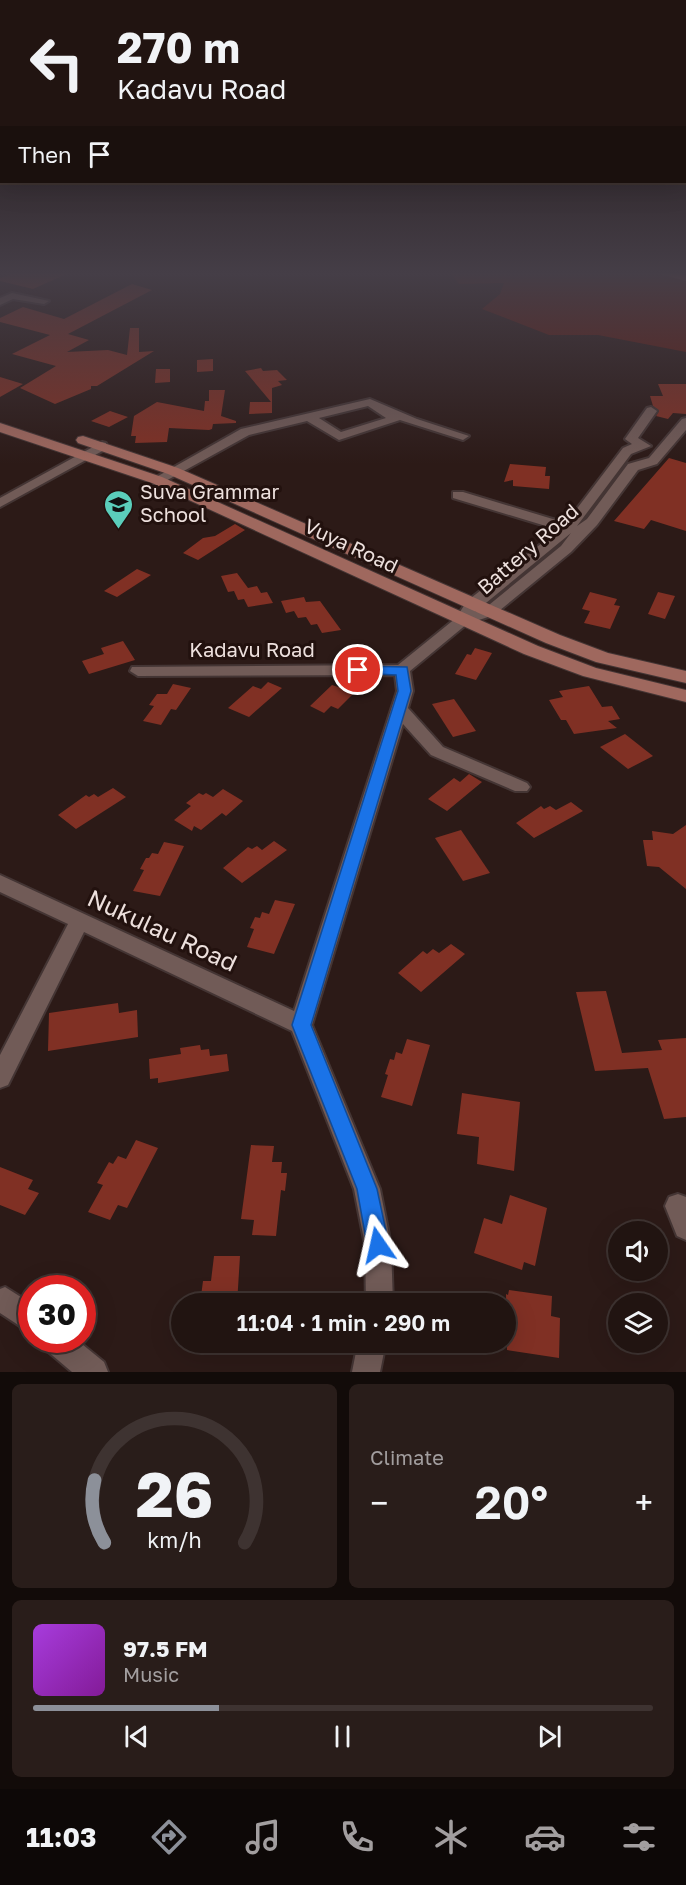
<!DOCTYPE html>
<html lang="en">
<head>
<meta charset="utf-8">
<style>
	:root { --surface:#211411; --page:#291d1a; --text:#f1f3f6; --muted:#a29e9f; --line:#3e3331; --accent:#8c9099 }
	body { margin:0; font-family:"Golos Text",sans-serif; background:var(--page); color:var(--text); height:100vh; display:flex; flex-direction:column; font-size:22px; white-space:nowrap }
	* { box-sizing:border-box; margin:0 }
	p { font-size:20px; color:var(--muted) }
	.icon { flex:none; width:33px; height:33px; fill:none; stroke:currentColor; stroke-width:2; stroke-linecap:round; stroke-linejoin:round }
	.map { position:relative; height:1372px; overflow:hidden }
	.drawer { display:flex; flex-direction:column; gap:12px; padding:12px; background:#120b09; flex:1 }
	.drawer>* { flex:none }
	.hud { position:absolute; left:0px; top:0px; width:687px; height:183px; box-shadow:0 6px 24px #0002,0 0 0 2px var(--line); background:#211411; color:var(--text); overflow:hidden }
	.fabs { position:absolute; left:608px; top:1221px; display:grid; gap:12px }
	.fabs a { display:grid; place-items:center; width:60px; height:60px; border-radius:50%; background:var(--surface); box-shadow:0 6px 24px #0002,0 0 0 2px var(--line); font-size:30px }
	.speed { position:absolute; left:18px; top:1275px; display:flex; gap:12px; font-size:30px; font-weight:700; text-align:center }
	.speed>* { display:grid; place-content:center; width:78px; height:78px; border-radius:50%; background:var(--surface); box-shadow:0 6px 24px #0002,0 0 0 2px var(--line); line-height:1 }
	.speed .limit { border:9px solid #d22; background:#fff; color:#111 }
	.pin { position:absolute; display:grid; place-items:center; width:51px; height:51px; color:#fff; margin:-26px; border:3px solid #fff; border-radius:50%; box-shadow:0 2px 6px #0007 }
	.me { position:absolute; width:66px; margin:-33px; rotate:349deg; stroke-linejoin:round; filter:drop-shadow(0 0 4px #0008) }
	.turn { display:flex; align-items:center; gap:21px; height:126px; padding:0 18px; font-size:27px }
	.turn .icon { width:78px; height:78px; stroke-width:2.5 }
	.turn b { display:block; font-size:42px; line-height:51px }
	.then { display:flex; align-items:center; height:57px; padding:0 18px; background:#0003; gap:12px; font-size:22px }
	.big { font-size:45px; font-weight:600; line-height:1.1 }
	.drawer .widget { flex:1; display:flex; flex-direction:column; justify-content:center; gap:9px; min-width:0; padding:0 21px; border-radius:9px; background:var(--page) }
	.drawer .dial { align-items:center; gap:0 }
	.dial svg { height:156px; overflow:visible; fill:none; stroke:var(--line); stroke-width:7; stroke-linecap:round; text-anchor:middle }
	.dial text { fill:var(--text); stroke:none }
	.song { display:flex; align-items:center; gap:18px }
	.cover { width:72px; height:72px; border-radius:9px; background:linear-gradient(135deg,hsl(280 70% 55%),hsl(290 70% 35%)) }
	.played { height:6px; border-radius:3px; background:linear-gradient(90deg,var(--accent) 30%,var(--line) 30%) }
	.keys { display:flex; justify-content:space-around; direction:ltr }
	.heat { display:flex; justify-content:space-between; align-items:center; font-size:33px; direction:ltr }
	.drawer .tiles { flex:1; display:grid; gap:12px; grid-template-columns:1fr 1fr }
	.widget:last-child { grid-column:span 2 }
	.trip { position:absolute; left:171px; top:1293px; width:345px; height:60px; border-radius:30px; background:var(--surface); box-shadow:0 6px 24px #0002,0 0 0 2px var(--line); font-weight:600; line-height:60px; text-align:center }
	.tabs { display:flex; height:96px; justify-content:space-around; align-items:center; background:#0d0807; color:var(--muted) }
	.tabs .icon { width:42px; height:42px }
	.tabs .current { color:var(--accent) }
	.tabs b { font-size:27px; color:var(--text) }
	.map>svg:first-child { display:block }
</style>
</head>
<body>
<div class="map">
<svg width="686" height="1372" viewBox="0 0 686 1372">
	<rect width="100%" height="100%" fill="#2c1a17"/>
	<path fill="#631b11" d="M450,272H652L686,280V352L598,335H549L482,309L500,294L504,283L459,284Z"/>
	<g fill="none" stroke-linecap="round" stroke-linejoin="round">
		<path fill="#9b483b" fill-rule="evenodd" d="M657,272L686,275V281L659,274Z"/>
	</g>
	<g fill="#803024">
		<path d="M15,272H71L33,289L0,281V278Z"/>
		<path d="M132,284L152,290L68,334L89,340L67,352L108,350L127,355L130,328H139V352L154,351L97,386H91V389L55,404L20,388L56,366L12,354L50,335L0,322V318L23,307L64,319Z"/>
		<path d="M213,359V371L197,372V360Z"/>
		<path d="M261,368L263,371L277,370L287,380L278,381L282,385L272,388V413L249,414L250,402H271L245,371Z"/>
		<path d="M156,369H170V382L155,383Z"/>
		<path d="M0,377L23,384L0,397Z"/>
		<path d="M658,384H686V414L673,413L668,419L656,416L659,411L653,406L650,396H663Z"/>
		<path d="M209,390H225L221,416L236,421V423L213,424L212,429L209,430L169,428L167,442L135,443L136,436H131L134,416L157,402L204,411L205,401H209Z"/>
		<path d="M110,411L128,417L109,427L91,421Z"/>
		<path d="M669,458L686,463V531L651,520L644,529L614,521Z"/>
		<path d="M510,464L546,467L545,476H550L549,489L513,486V480L504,482Z"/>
		<path d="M235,524L245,530L198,560L183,553L203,538L215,536Z"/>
		<path d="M137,569L151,575L117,597L104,591Z"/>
		<path d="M237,573L248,588L257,586L261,593L267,592L273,603L248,607L244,599L238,600L234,591L228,592L221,576Z"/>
		<path d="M590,592L617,599L614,605L620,606L610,629L584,623L590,611L582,609Z"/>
		<path d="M658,592L675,596L665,619L648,614Z"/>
		<path d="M304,597L306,602L320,601L341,630L322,633L317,624L311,625L306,617L298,618L294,611L286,613L281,601Z"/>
		<path d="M123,641L135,660L89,674L82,661L104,654L101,648Z"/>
		<path d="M475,648L492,653L476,680L455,674L467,654L471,655Z"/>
		<path d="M345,681L360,687L338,709L331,706L324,713L310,706L332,685L338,687Z"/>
		<path d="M268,682L282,688L249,717L228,708L253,686L261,689Z"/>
		<path d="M173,684L191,688L176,710L171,709L161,725L143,721L154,706L149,705L157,694H167Z"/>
		<path d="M589,686L602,707L612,706L620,719L608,721L617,728L574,734L566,720H561L549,700L563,697L559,691Z"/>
		<path d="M454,699L476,731L453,737L432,704Z"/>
		<path d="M625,734L653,756L628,769L600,747Z"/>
		<path d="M469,774L482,782L447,811L428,799L454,778L460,782Z"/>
		<path d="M113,788L126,797L76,829L58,815L86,795L89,797L94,794L98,797Z"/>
		<path d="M223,789L243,801L226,816L222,813L201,830L194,826L192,831L174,820L191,806L186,803L199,793L203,795L206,793L213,797Z"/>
		<path d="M571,802L583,811L534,838L516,823L541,806L544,809L550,806L556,810Z"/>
		<path d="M686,825V889L659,867L647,866L643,840H653L652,831L673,834Z"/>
		<path d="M461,830L490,873L463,881L435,838Z"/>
		<path d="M274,841L287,850L242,883L223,868L248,847L252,849L257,846L262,850Z"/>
		<path d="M164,842L184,846L160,896L133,891L144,870L140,869L146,858H149L152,853L158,854Z"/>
		<path d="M275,900L295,904L274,954L247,947L254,929L250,928L255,917L260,918L262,912L269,914Z"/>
		<path d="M451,944L465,954L421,992L398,973L423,951L427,954L433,949L439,953Z"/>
		<path d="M606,991L622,1053L662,1050L658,1040L686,1038V1117L664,1119L648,1068L595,1071L576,992Z"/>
		<path d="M118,1003L119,1013L137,1010L138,1037L48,1051L49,1013Z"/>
		<path d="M407,1039L430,1045L412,1106L381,1097L388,1075L385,1074L390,1059L394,1060L396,1052L402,1054Z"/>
		<path d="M200,1045L201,1050L209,1049L210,1056L227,1054L229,1071L158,1083V1078L150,1079L149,1059L181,1054L180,1048Z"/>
		<path d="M462,1093L520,1102L514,1171L477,1164L479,1137L457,1134Z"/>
		<path d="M136,1140L158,1148L127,1208L118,1205L110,1220L88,1212L103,1185L97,1183L109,1162L113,1164L118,1156L126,1159Z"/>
		<path d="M251,1145L274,1146L272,1162H282L281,1173H287L285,1191L281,1190L276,1236L252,1235L254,1220L241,1219Z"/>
		<path d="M0,1167L33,1180L28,1189L39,1193L25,1215L0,1205Z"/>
		<path d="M510,1195L547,1208L535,1266L524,1262L522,1270L474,1253L484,1218L502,1224Z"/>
		<path d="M214,1256H240L237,1304H200L203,1281H211Z"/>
		<path d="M509,1290L552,1296L551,1316L560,1318L559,1358L507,1350L506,1294L508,1295Z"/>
	</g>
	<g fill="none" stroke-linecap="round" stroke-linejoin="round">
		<defs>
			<g id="minor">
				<path d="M12,293L49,301L44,304L13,299L0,305V298Z"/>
				<path d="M370,399L417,419L469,436L463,440L400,420L339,440L307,421L249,435L162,483H152L151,480L241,429ZM368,406L386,418L341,432L319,418Z"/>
				<path d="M651,407L657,411L638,438L651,446L631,454L577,526L587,519L628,464L649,458L682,419L686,418V430L657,464L638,470L597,525L571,552L494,615L467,624L410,671L413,691L408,708L443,747L527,783L530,787L527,791H515L431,755L403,724L312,1025L380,1189L391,1245L393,1304H366L365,1245L354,1189L292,1031L84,932L8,1085L0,1088V1055L68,924L0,892V875L294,1011L397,691L395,675L138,676L130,671L132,667L398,665L456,618L467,601L559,530L453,498V492H463L566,523L623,448L632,444L625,439L647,408ZM571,533L561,546L484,609L475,612Z"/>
				<path d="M102,442L106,443V449L0,507V498Z"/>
				<path d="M678,1194L686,1197V1240L677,1236L665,1206L669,1197Z"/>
				<path d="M5,1287L32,1304V1334L0,1313V1289Z"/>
				<path d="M42,1340H77L104,1362L108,1372H72L46,1350Z"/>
				<path d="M358,1342H386L380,1372H352Z"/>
			</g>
			<g id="major">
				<path d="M0,423L162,477L538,646L596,668L686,690V702L583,676L524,654L152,483L0,432Z"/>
				<path d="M83,436L178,468L560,635L608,653L686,671V683L596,662L546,643L168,474L78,443L76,440L78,437Z"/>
			</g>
		</defs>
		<use href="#minor" stroke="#443534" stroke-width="4"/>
		<use href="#major" stroke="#443534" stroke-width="2"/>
		<use href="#minor" fill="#715b57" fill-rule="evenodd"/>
		<use href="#major" fill="#9f685e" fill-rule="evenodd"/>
	</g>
	<linearGradient id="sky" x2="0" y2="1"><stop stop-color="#180e0d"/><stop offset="0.59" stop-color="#453e47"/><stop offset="1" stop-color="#453e47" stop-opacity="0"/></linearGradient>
	<rect width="686" height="464" fill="url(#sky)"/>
	<path fill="#1a73e8" stroke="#114b97" stroke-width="1.5" d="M358,666L407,667L411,691L311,1025L377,1189L389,1245L386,1253L378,1256L371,1253L367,1245L357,1189L292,1025L398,691L396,675L354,673L352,670Z"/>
	<defs>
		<symbol id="school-pin" viewBox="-11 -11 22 30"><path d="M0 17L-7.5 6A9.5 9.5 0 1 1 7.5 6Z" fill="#5bcebb" stroke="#22110e"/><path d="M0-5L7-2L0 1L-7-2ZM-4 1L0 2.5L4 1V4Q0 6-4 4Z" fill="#111"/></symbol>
	</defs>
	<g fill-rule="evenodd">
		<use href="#school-pin" x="102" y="488" width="33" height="45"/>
	</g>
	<g text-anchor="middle" stroke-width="6" stroke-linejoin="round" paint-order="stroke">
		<g font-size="20" fill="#ede0dd" stroke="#22110e" text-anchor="start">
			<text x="140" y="499">Suva Grammar<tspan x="140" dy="23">School</tspan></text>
		</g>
		<g font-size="20" fill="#ede0dd" stroke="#22110e">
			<text transform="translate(351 546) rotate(25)" y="7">Vuya Road</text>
			<text transform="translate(528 549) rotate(-41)" y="7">Battery Road</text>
			<text x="252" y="657">Kadavu Road</text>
		</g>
		<g font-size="24" fill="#ede0dd" stroke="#22110e">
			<text transform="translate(162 931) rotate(25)" y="8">Nukulau Road</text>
		</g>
	</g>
</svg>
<div class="fabs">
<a><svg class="icon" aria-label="sound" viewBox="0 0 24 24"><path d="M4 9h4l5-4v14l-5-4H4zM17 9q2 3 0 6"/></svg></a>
<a><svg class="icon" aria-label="layers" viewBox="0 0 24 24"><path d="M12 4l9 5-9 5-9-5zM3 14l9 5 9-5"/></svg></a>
</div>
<div class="speed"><div class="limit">30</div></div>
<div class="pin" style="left:358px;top:670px;background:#d93025"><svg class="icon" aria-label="arrive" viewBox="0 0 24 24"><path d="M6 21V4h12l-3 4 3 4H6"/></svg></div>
<svg class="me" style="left:378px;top:1245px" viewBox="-20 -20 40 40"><path d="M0-17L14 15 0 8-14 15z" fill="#1a73e8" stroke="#fff" stroke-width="4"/></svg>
<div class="trip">11:04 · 1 min · 290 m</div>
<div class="hud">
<div class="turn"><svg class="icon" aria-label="left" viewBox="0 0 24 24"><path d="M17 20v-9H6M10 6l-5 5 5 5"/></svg><div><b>270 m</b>Kadavu Road</div></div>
<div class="then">Then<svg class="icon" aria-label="arrive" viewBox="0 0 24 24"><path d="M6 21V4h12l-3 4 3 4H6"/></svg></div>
</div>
</div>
<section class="drawer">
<div class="tiles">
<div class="widget dial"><svg viewBox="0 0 100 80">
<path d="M14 69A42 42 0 1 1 86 69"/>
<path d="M14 69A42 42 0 0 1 9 37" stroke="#8c9099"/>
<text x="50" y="56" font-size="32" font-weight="700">26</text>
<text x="50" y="72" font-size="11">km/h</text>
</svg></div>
<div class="widget"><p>Climate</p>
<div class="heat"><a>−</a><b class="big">20°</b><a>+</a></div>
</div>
<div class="widget">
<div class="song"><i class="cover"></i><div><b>97.5 FM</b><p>Music</p></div></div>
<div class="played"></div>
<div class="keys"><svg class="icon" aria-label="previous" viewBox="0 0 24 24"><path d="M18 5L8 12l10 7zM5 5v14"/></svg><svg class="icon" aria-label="pause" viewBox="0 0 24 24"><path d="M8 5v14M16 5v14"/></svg><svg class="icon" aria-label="next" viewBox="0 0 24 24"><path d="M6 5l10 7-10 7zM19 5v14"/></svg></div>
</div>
</div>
</section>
<nav class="tabs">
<b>11:03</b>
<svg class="icon current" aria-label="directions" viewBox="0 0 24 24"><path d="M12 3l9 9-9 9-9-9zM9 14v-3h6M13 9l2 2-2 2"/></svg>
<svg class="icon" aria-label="music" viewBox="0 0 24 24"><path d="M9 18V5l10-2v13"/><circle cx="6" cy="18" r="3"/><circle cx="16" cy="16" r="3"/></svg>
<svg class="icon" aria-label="phone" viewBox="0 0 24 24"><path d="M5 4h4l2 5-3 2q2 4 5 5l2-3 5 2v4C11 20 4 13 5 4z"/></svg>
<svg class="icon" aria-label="climate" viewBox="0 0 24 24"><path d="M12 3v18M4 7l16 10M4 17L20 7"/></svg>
<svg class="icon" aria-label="car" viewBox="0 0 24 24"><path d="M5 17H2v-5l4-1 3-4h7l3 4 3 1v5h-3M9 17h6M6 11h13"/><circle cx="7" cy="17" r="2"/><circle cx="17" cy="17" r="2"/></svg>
<svg class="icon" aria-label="filters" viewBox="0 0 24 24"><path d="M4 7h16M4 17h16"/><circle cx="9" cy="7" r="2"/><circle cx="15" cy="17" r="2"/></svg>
</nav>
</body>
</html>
